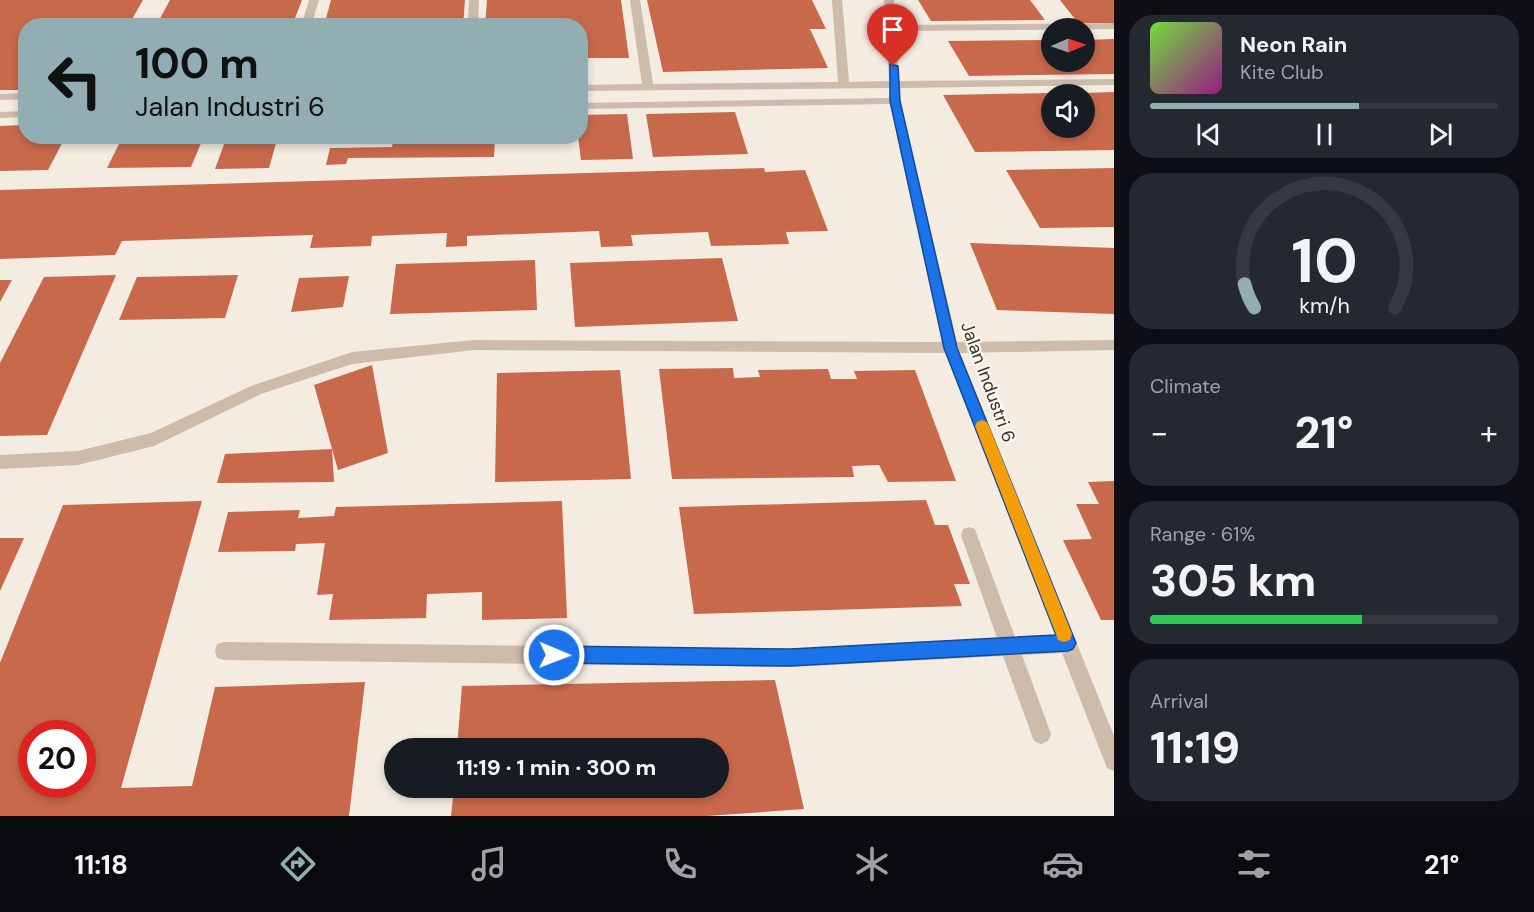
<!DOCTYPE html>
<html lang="en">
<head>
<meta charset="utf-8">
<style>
	:root { --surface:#171b24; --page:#242831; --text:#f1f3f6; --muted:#9ea1a6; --line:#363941; --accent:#92aeb2 }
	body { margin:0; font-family:"DM Sans",sans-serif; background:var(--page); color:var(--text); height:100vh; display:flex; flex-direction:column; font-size:22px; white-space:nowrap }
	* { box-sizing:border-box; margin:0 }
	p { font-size:20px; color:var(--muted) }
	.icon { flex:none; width:33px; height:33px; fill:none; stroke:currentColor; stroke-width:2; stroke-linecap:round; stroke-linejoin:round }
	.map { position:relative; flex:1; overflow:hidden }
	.sheet { display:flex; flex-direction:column; gap:15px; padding:15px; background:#0d0f14; width:420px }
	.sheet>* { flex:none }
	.banner { position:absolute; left:18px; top:18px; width:570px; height:126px; border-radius:24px; box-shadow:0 3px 9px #0003; background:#92aeb2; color:#111; overflow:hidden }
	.needle { width:39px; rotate:88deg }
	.fabs { position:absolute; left:1041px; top:18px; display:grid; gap:12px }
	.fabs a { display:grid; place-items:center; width:54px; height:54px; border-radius:50%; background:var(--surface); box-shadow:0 3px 9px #0003; font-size:30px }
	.speed { position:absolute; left:18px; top:720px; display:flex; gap:12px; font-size:30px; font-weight:700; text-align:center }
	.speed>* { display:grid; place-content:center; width:78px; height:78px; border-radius:50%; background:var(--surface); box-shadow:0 3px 9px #0003; line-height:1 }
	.speed .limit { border:9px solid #d22; background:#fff; color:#111 }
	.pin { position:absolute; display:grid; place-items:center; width:51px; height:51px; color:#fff; margin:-62px -26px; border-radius:50% 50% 50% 0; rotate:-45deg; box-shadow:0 0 6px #0007 }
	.pin .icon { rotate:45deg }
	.me { position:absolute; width:66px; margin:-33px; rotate:91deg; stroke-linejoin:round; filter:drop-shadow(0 0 4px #0008) }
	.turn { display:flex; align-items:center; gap:21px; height:126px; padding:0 18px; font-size:27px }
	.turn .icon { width:78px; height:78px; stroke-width:2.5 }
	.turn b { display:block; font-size:42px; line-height:51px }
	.big { font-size:45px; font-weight:800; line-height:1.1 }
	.sheet .widget { flex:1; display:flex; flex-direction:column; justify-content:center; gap:9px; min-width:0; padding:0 21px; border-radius:24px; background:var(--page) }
	.sheet .dial { align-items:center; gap:0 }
	.dial svg { height:156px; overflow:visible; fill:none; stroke:var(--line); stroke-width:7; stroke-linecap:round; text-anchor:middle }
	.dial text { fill:var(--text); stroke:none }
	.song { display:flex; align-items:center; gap:18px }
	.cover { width:72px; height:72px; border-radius:9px; background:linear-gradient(135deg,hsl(100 70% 55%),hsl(310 70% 35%)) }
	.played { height:6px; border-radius:3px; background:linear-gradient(90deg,var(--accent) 60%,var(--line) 60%) }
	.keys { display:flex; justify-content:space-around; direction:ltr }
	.heat { display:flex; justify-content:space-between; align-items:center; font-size:33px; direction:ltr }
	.charge { height:9px; border-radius:4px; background:linear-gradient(90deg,#34c759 61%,var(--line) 0) }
	.trip { position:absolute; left:384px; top:738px; width:345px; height:60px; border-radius:30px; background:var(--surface); box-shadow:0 3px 9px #0003; font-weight:800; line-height:60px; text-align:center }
	.tab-bar { display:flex; height:96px; justify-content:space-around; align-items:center; background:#090b0e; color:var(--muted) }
	.tab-bar .icon { width:42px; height:42px }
	.tab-bar .selected { color:var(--accent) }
	.tab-bar b { font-size:27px; color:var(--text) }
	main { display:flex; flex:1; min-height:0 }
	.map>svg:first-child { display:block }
</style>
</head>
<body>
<main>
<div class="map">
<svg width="1114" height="816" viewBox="0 0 1114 816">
	<rect width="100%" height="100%" fill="#f4ebe1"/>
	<g fill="#c8694b" fill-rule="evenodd">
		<path d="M0,0H143L128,26H26V80L18,90H0Z"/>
		<path d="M170,0H302L292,26H156Z"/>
		<path d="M331,0H465L463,26H324Z"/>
		<path d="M487,0H621L629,58H580V26H485Z"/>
		<path d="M647,0H812L826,29H810L828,68L663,72Z"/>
		<path d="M918,0H1030L1045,20L931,21Z"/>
		<path d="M1060,0H1114V23H1078Z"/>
		<path d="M1114,39V74L969,76L948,41L1052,40V62H1084V40Z"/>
		<path d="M1114,92V150L975,152L943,95L1052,93V128H1084V93Z"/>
		<path d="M735,112L748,154L653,157L646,114Z"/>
		<path d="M627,114L633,159L581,160L578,136H580V115Z"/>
		<path d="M26,122V136H66L48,170L0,171V126L24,125Z"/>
		<path d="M123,136H204L191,167L107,168Z"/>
		<path d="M227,136H278L269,168L215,169Z"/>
		<path d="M394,136H495L494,157L348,158L346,164L326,165L330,148L392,147Z"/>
		<path d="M764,168L765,172L805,170L828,231L786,232L789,244L711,246L708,232L631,235L633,246L601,247L599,231L467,236V246L446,247L447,233L372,236L371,246L310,248L313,235L122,241L115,255L0,259V190Z"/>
		<path d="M1114,168V227L1040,228L1006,170Z"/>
		<path d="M970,243L1114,248V314L997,310Z"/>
		<path d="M722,258L738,321L575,327L570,263Z"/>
		<path d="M535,260L537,310L390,314L396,264Z"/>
		<path d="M116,275L47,435L0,436V363L44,277Z"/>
		<path d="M238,275L225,318L119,320L137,277Z"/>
		<path d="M349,276L343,307L291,312L299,278Z"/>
		<path d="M0,280H12L0,302Z"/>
		<path d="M372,365L388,453L338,470L314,385Z"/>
		<path d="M733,368L734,378L760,377L758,370L828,369L831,379H857L854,371L915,370L956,481L888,482L879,465L852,466L854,477L672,479L659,369Z"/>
		<path d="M620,370L631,479L495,482L497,373Z"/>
		<path d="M332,449L334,482L217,483L225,454Z"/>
		<path d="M1114,481V620H1101L1063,540L1092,539L1076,504H1099L1088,482Z"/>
		<path d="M926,500L935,525H948L970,584H954L962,606L694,614L679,507Z"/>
		<path d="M202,501L121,788L192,786L215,687L365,682L349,816H0V663L63,505ZM32,734H82V784H32Z"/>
		<path d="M562,501L567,618L482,620V592L427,594L426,618L329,620L333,594L317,595L325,543L296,544L295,551L218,552L228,512L300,510L298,518L334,516L336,507Z"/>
		<path d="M0,538H24L0,591Z"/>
		<path d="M775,680L804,809L707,816H451L454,788H718V748H457L462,686Z"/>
	</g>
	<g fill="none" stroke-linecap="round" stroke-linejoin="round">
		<g fill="#cdbbac" fill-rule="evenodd">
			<path d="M309,0H319L311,26H301Z"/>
			<path d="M469,0H479L478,26H468Z"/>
			<path d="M630,0H640L653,84L838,82L832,0H842L849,82L889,81L884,0H894L895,25L1114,23V29L896,31L899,81L1114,79V85L899,88L900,101L957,342L1114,340V350L960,353L1114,736V771L1107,768L1062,653L1022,655L1051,734L1048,741L1041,744L1034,741L1003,656L790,667L224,660L217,658L215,651L217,644L224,642L790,649L997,638L961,535L963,529L969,527L975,529L977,535L1015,637L1055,635L946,353L474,350L352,364L261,394L154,446L78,465L0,469V455L78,451L151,433L251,386L352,352L474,340L943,342L890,104L580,109V103L890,98L889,88L580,91V85L642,84Z"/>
			<path d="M26,93V99L0,100V94Z"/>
			<path d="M26,111V117L0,118V112Z"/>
		</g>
	</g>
	<path fill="#1a73e8" stroke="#114b97" stroke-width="1.5" d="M890,64L898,66L900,101L957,348L1076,643L1073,649L1068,651L790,666L554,663L548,661L546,655L548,649L554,646L790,649L1056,635L944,348L890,101Z"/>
	<path fill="#f59e0b" d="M982,420L987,422L989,426L1072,634L1070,640L1064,642L1058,640L1056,634L975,426L977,422Z"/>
	<g text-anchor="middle" stroke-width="4.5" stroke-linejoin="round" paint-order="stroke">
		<g font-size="18" fill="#3b302b" stroke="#fbf5ee">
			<text transform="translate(988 382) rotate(70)" y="6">Jalan Industri 6</text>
		</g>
	</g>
</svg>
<div class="fabs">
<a><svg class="needle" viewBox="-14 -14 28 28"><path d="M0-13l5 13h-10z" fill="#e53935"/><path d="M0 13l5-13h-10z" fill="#9ea1a6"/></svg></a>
<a><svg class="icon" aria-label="sound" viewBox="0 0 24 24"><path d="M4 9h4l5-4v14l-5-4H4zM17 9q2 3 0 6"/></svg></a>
</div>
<div class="speed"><div class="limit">20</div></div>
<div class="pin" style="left:893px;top:66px;background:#d93025"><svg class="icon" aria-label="arrive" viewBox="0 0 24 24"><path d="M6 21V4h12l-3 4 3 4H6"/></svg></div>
<svg class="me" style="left:554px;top:655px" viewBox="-20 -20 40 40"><circle r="17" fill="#1a73e8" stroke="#fff" stroke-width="3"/><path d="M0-11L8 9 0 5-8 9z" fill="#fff"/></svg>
<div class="trip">11:19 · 1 min · 300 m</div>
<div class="banner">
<div class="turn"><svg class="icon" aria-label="left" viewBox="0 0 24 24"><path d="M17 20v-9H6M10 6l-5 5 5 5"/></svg><div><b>100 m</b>Jalan Industri 6</div></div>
</div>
</div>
<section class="sheet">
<div class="widget">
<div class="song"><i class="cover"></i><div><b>Neon Rain</b><p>Kite Club</p></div></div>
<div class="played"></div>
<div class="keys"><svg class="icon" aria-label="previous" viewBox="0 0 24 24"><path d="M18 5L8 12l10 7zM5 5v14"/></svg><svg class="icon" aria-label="pause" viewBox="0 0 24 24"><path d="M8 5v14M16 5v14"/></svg><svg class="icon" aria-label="next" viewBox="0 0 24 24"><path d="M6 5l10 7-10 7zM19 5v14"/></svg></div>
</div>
<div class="widget dial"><svg viewBox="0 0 100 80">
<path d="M14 69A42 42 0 1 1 86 69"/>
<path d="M14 69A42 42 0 0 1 9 57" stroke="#92aeb2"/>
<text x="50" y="56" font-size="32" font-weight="700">10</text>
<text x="50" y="72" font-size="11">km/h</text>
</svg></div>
<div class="widget"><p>Climate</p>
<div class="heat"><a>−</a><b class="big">21°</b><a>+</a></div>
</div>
<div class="widget"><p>Range · 61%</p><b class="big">305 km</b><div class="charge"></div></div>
<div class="widget"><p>Arrival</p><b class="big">11:19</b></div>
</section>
</main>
<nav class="tab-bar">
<b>11:18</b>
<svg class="icon selected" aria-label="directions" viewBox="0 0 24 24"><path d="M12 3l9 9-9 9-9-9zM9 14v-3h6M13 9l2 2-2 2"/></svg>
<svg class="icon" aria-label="music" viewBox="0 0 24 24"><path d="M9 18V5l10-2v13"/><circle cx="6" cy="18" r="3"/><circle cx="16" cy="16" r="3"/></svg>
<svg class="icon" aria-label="phone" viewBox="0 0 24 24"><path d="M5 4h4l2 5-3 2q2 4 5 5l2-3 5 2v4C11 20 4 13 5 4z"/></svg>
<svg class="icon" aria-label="climate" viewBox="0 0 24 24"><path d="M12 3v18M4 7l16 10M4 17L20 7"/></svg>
<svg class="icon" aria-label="car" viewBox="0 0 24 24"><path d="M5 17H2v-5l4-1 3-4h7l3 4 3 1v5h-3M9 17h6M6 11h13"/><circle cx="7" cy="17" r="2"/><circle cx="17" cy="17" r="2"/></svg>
<svg class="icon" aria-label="filters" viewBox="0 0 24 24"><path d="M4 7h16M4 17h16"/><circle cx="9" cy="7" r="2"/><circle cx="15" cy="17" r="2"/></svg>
<b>21°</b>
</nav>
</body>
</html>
